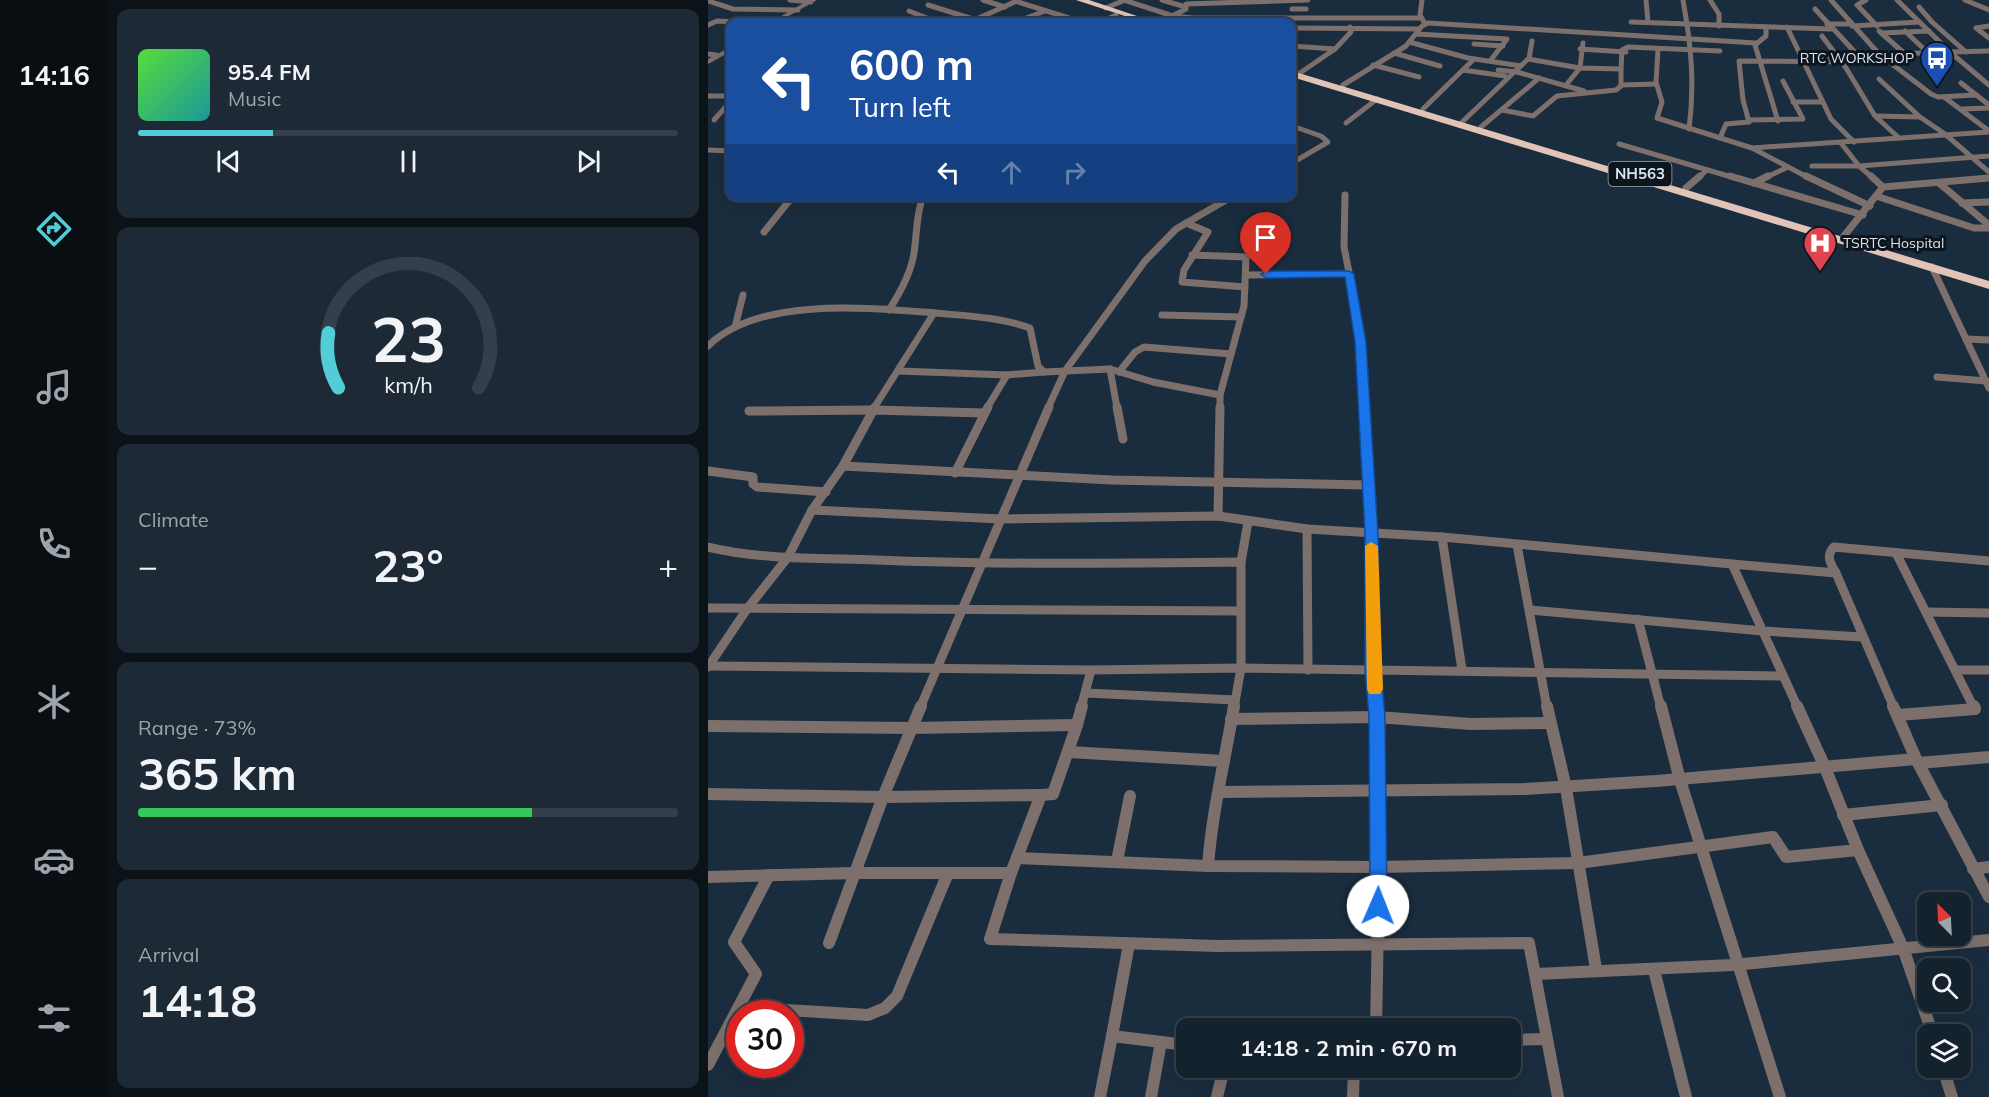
<!DOCTYPE html>
<html lang="en">
<head>
<meta charset="utf-8">
<style>
	:root { --surface:#14222e; --page:#1d2a36; --text:#f1f3f6; --muted:#9da4aa; --line:#333f4a; --accent:#52ccd6 }
	body { margin:0; font-family:Mulish,sans-serif; background:var(--page); color:var(--text); height:100vh; display:flex; flex-direction:column; font-size:22px; white-space:nowrap }
	* { box-sizing:border-box; margin:0 }
	p { font-size:20px; color:var(--muted) }
	.icon { flex:none; width:33px; height:33px; fill:none; stroke:currentColor; stroke-width:2; stroke-linecap:round; stroke-linejoin:round }
	.map { position:relative; flex:1; overflow:hidden }
	.details { display:flex; flex-direction:column; gap:9px; padding:9px; background:#0b1319; width:600px }
	.details>* { flex:none }
	.guide { position:absolute; left:18px; top:18px; width:570px; height:183px; border-radius:12px; box-shadow:0 6px 24px #0002,0 0 0 2px var(--line); background:#1a4fa0; color:#fff; overflow:hidden }
	.needle { width:39px; rotate:336deg }
	.controls { position:absolute; left:1209px; top:892px; display:grid; gap:12px }
	.controls a { display:grid; place-items:center; width:54px; height:54px; border-radius:12px; background:var(--surface); box-shadow:0 6px 24px #0002,0 0 0 2px var(--line); font-size:30px }
	.speed { position:absolute; left:18px; top:1000px; display:flex; gap:12px; font-size:30px; font-weight:700; text-align:center }
	.speed>* { display:grid; place-content:center; width:78px; height:78px; border-radius:50%; background:var(--surface); box-shadow:0 6px 24px #0002,0 0 0 2px var(--line); line-height:1 }
	.speed .limit { border:9px solid #d22; background:#fff; color:#111 }
	.pin { position:absolute; display:grid; place-items:center; width:51px; height:51px; color:#fff; margin:-62px -26px; border-radius:50% 50% 50% 0; rotate:-45deg; box-shadow:0 0 6px #0007 }
	.pin .icon { rotate:45deg }
	.me { position:absolute; width:66px; margin:-33px; rotate:1deg; stroke-linejoin:round; filter:drop-shadow(0 0 4px #0008) }
	.turn { display:flex; align-items:center; gap:21px; height:126px; padding:0 24px; font-size:27px }
	.turn .icon { width:78px; height:78px; stroke-width:2.5 }
	.turn b { display:block; font-size:42px; line-height:51px }
	.lanes { display:flex; align-items:center; height:57px; padding:0 24px; background:#0003; justify-content:center; gap:30px; direction:ltr }
	.lanes .off { opacity:.35 }
	.big { font-size:45px; font-weight:700; line-height:1.1 }
	.details .widget { flex:1; display:flex; flex-direction:column; justify-content:center; gap:9px; min-width:0; padding:0 21px; border-radius:12px; background:var(--page) }
	.details .dial { align-items:center; gap:0 }
	.dial svg { height:156px; overflow:visible; fill:none; stroke:var(--line); stroke-width:7; stroke-linecap:round; text-anchor:middle }
	.dial text { fill:var(--text); stroke:none }
	.song { display:flex; align-items:center; gap:18px }
	.cover { width:72px; height:72px; border-radius:9px; background:linear-gradient(135deg,hsl(110 70% 55%),hsl(180 70% 35%)) }
	.played { height:6px; border-radius:3px; background:linear-gradient(90deg,var(--accent) 25%,var(--line) 25%) }
	.keys { display:flex; justify-content:space-around; direction:ltr }
	.heat { display:flex; justify-content:space-between; align-items:center; font-size:33px; direction:ltr }
	.charge { height:9px; border-radius:4px; background:linear-gradient(90deg,#34c759 73%,var(--line) 0) }
	.trip { position:absolute; left:468px; top:1018px; width:345px; height:60px; border-radius:12px; background:var(--surface); box-shadow:0 6px 24px #0002,0 0 0 2px var(--line); font-weight:700; line-height:60px; text-align:center }
	main { display:flex; flex:1; min-height:0 }
	.menu { display:flex; flex-direction:column; width:108px; justify-content:space-around; align-items:center; background:#080e12; color:var(--muted) }
	.menu .icon { width:42px; height:42px }
	.menu .selected { color:var(--accent) }
	.menu b { font-size:27px; color:var(--text) }
	.map>svg:first-child { display:block }
</style>
</head>
<body>
<main>
<nav class="menu">
<b>14:16</b>
<svg class="icon selected" aria-label="directions" viewBox="0 0 24 24"><path d="M12 3l9 9-9 9-9-9zM9 14v-3h6M13 9l2 2-2 2"/></svg>
<svg class="icon" aria-label="music" viewBox="0 0 24 24"><path d="M9 18V5l10-2v13"/><circle cx="6" cy="18" r="3"/><circle cx="16" cy="16" r="3"/></svg>
<svg class="icon" aria-label="phone" viewBox="0 0 24 24"><path d="M5 4h4l2 5-3 2q2 4 5 5l2-3 5 2v4C11 20 4 13 5 4z"/></svg>
<svg class="icon" aria-label="climate" viewBox="0 0 24 24"><path d="M12 3v18M4 7l16 10M4 17L20 7"/></svg>
<svg class="icon" aria-label="car" viewBox="0 0 24 24"><path d="M5 17H2v-5l4-1 3-4h7l3 4 3 1v5h-3M9 17h6M6 11h13"/><circle cx="7" cy="17" r="2"/><circle cx="17" cy="17" r="2"/></svg>
<svg class="icon" aria-label="filters" viewBox="0 0 24 24"><path d="M4 7h16M4 17h16"/><circle cx="9" cy="7" r="2"/><circle cx="15" cy="17" r="2"/></svg>
</nav>
<section class="details">
<div class="widget">
<div class="song"><i class="cover"></i><div><b>95.4 FM</b><p>Music</p></div></div>
<div class="played"></div>
<div class="keys"><svg class="icon" aria-label="previous" viewBox="0 0 24 24"><path d="M18 5L8 12l10 7zM5 5v14"/></svg><svg class="icon" aria-label="pause" viewBox="0 0 24 24"><path d="M8 5v14M16 5v14"/></svg><svg class="icon" aria-label="next" viewBox="0 0 24 24"><path d="M6 5l10 7-10 7zM19 5v14"/></svg></div>
</div>
<div class="widget dial"><svg viewBox="0 0 100 80">
<path d="M14 69A42 42 0 1 1 86 69"/>
<path d="M14 69A42 42 0 0 1 9 41" stroke="#52ccd6"/>
<text x="50" y="56" font-size="32" font-weight="700">23</text>
<text x="50" y="72" font-size="11">km/h</text>
</svg></div>
<div class="widget"><p>Climate</p>
<div class="heat"><a>−</a><b class="big">23°</b><a>+</a></div>
</div>
<div class="widget"><p>Range · 73%</p><b class="big">365 km</b><div class="charge"></div></div>
<div class="widget"><p>Arrival</p><b class="big">14:18</b></div>
</section>
<div class="map">
<svg width="1281" height="1097" viewBox="0 0 1281 1097">
	<rect width="100%" height="100%" fill="#1a2d3e"/>
	<g fill="none" stroke-linecap="round" stroke-linejoin="round">
		<g stroke="#7d706c" stroke-width="5">
			<path d="M82,0L103,2"/>
			<path d="M275,0L297,7"/>
			<path d="M416,0L465,16L485,18H713"/>
			<path d="M454,0L478,7"/>
			<path d="M714,0L712,15L716,22"/>
			<path d="M938,0L940,22"/>
			<path d="M975,0C983,45 987,83 981,129"/>
			<path d="M1002,0L1011,14V26"/>
			<path d="M1123,0L1171,54L1223,94L1230,97L1268,95"/>
			<path d="M1158,0L1149,5L1169,26"/>
			<path d="M1189,0L1242,52L1281,51"/>
			<path d="M1257,0L1281,10"/>
			<path d="M0,1L25,9L90,10"/>
			<path d="M307,1L361,18"/>
			<path d="M478,4L600,0"/>
			<path d="M220,5L268,20"/>
			<path d="M1211,7L1224,22L1258,52"/>
			<path d="M398,8L417,0"/>
			<path d="M584,9H598"/>
			<path d="M201,11L229,22"/>
			<path d="M172,19L211,22"/>
			<path d="M136,22L139,21"/>
			<path d="M262,22L311,0"/>
			<path d="M308,22L337,11"/>
			<path d="M393,22L408,15"/>
			<path d="M452,22L478,9"/>
			<path d="M923,22L1123,29"/>
			<path d="M1119,24H1142"/>
			<path d="M0,25L9,21L29,22"/>
			<path d="M1144,26L1211,22"/>
			<path d="M1281,26L1268,28L1281,38"/>
			<path d="M1079,27L1123,119L1146,142"/>
			<path d="M584,28L711,29"/>
			<path d="M1058,28V36L1047,45L1070,121"/>
			<path d="M1171,31L1196,53"/>
			<path d="M1197,31L1219,52"/>
			<path d="M1173,33L1221,31"/>
			<path d="M708,34L799,39L782,61"/>
			<path d="M1114,36L1138,68L1167,116L1191,138"/>
			<path d="M701,42L760,58L813,66"/>
			<path d="M766,44L795,46"/>
			<path d="M584,46L627,49"/>
			<path d="M872,49L918,52"/>
			<path d="M950,49L948,82L954,102L949,118L1044,148L1101,178"/>
			<path d="M686,53L732,66"/>
			<path d="M0,54L8,55"/>
			<path d="M1101,57L1242,52L1281,85"/>
			<path d="M821,59L824,41"/>
			<path d="M665,65L711,77"/>
			<path d="M913,69L914,50L920,47L1012,51"/>
			<path d="M755,70L797,76"/>
			<path d="M790,70L809,72L876,91"/>
			<path d="M589,75L627,49L643,32L642,27"/>
			<path d="M1171,79L1212,117"/>
			<path d="M1253,83L1281,105"/>
			<path d="M635,85L698,46L714,26L720,23L1048,43"/>
			<path d="M858,85L872,68L875,43"/>
			<path d="M913,85L948,84"/>
			<path d="M0,96H22"/>
			<path d="M1236,97L1281,131"/>
			<path d="M1085,102H1114"/>
			<path d="M715,109L766,59"/>
			<path d="M1254,109L1281,108"/>
			<path d="M1167,116L1212,117L1237,134L1281,172"/>
			<path d="M6,120L22,102"/>
			<path d="M1040,120L1095,119L1075,81"/>
			<path d="M638,123L669,99"/>
			<path d="M751,125L820,59L872,68L913,69V86L908,90L849,96L825,116L794,110"/>
			<path d="M584,126L613,136L620,142L584,163"/>
			<path d="M773,127L831,78"/>
			<path d="M1012,138L1018,124L1041,122L1035,100L1031,61L1156,62L1107,9"/>
			<path d="M1133,143L1151,166L1165,178"/>
			<path d="M911,144L1027,178"/>
			<path d="M1044,148L1281,132"/>
			<path d="M0,150L22,151"/>
			<path d="M1104,166H1151L1281,156"/>
			<path d="M990,178L999,170"/>
			<path d="M1057,178L1080,167"/>
		</g>
		<g stroke="#7d706c" stroke-width="7">
			<path d="M1022,176L1155,215"/>
			<path d="M1098,176L1162,206"/>
			<path d="M1163,176L1175,187"/>
			<path d="M1046,183L1060,176"/>
			<path d="M1231,183L1281,225"/>
			<path d="M978,188L992,176"/>
			<path d="M637,195L636,247L651,323L656,408"/>
			<path d="M1168,196L1266,228H1281"/>
			<path d="M1254,203L1281,202"/>
			<path d="M478,223L500,232L476,270L474,282L537,287"/>
			<path d="M56,232L85,196"/>
			<path d="M1136,236L1175,187L1281,178"/>
			<path d="M484,255L538,257L536,306L512,395V408"/>
			<path d="M1224,267L1281,388"/>
			<path d="M538,275L641,274"/>
			<path d="M181,310C192,293 203,273 206,253C209,233 208,215 215,196"/>
			<path d="M454,315L533,317"/>
			<path d="M27,327L35,295"/>
			<path d="M1258,339L1281,340"/>
			<path d="M0,346C51,296 161,308 227,313C259,316 291,317 322,328L330,366L336,372L402,369L445,382L512,395"/>
			<path d="M402,369L409,408"/>
			<path d="M191,371L299,375L336,372"/>
			<path d="M411,372L427,352L436,347L523,354"/>
			<path d="M1229,377L1278,381"/>
			<path d="M166,408L226,313"/>
			<path d="M279,408L299,375"/>
			<path d="M340,408L357,371L437,261L468,229L525,196"/>
		</g>
		<g stroke="#7d706c" stroke-width="9">
			<path d="M409,407L415,439"/>
			<path d="M656,407L663,534L667,708"/>
			<path d="M41,411L165,410L276,413"/>
			<path d="M135,466L404,480L659,485"/>
			<path d="M0,471L45,477V484L49,487L118,492"/>
			<path d="M247,473L280,407"/>
			<path d="M104,510L293,519L510,516L599,529L734,537L1024,564"/>
			<path d="M510,516L512,407"/>
			<path d="M599,529L600,670"/>
			<path d="M734,537L754,670"/>
			<path d="M809,545L839,708"/>
			<path d="M0,547C54,560 113,558 168,560C290,565 411,563 533,562V668L526,708"/>
			<path d="M1188,553L1266,708"/>
			<path d="M533,562L540,522"/>
			<path d="M1128,573L1186,708"/>
			<path d="M0,608L533,611"/>
			<path d="M822,610L1055,631L1154,637"/>
			<path d="M1218,612L1281,613"/>
			<path d="M930,619L953,708"/>
			<path d="M0,666L383,670L533,668L1074,676"/>
			<path d="M0,667L39,609L80,557L104,510L135,466L167,407"/>
			<path d="M1248,670H1281"/>
			<path d="M378,693L527,700"/>
			<path d="M212,708L341,407"/>
			<path d="M373,708L383,670"/>
			<path d="M1090,708L1024,564L1128,573C1123,564 1117,556 1126,547L1281,561"/>
		</g>
		<g stroke="#7d706c" stroke-width="12">
			<path d="M667,706L671,867L668,1029"/>
			<path d="M839,706L858,788L888,969"/>
			<path d="M953,706L972,780L1072,1097"/>
			<path d="M1089,706L1116,765L1150,850L1195,948L1225,1035"/>
			<path d="M1185,706L1208,759L1281,897"/>
			<path d="M1190,715L1267,709L1266,706"/>
			<path d="M523,719L669,717L763,724L842,723"/>
			<path d="M369,725L374,706"/>
			<path d="M0,726L205,728L369,725L345,794L333,795"/>
			<path d="M361,752L516,761"/>
			<path d="M1211,763L1281,757"/>
			<path d="M512,792L817,789L948,781L1208,759"/>
			<path d="M0,794L175,797L333,795L303,873L282,939L510,946L821,943L850,1097"/>
			<path d="M1135,815L1234,805"/>
			<path d="M309,858L500,866L671,867L870,863L1065,837L1078,857L1150,850"/>
			<path d="M409,861L422,796"/>
			<path d="M500,866C504,812 517,760 526,706"/>
			<path d="M1265,869L1281,867"/>
			<path d="M0,877L146,873H303"/>
			<path d="M121,943L175,797L213,706"/>
			<path d="M421,944L404,1036L478,1045"/>
			<path d="M946,970L978,1097"/>
			<path d="M828,974L1025,965L1281,940"/>
			<path d="M31,1007L160,1015L177,1008L189,996L240,873"/>
			<path d="M802,1040L839,1039"/>
			<path d="M0,1065L48,974L26,942L61,875"/>
			<path d="M1235,1068L1244,1097"/>
			<path d="M392,1097L404,1036"/>
			<path d="M443,1097L453,1042"/>
			<path d="M509,1097L516,1068"/>
			<path d="M645,1097L646,1068"/>
		</g>
		<g fill="#7d706c" fill-rule="evenodd">
			<path d="M101,0H109L70,22H63Z"/>
			<path d="M22,47V52L0,64V59Z"/>
		</g>
		<g fill="#e2c3b8" fill-rule="evenodd">
			<path d="M368,0H381L447,22H435Z"/>
			<path d="M584,71L1281,281V289L584,77Z"/>
		</g>
	</g>
	<path fill="#1a73e8" stroke="#114b97" stroke-width="1.5" d="M641,271L646,274L658,342L670,534L673,669L677,717L679,906L677,911L670,914L664,911L662,906L661,717L657,669V534L647,342L637,277L558,278L553,274L558,271Z"/>
	<path fill="#f59e0b" d="M663,542L670,546L675,689L672,694H661L659,689L657,546Z"/>
	<defs>
		<symbol id="bus-pin" viewBox="-11 -11 22 30"><path d="M0 17L-7.5 6A9.5 9.5 0 1 1 7.5 6Z" fill="#1a4fb4" stroke="#0c141c"/><path d="M-5-6H5V4H4V6H2V4H-2V6H-4V4H-5ZM-3.5-4V0h7V-4ZM-3.5 1.2v1.5H-2V1.2ZM2 1.2v1.5H3.5V1.2Z" fill="#fff"/></symbol>
		<symbol id="hospital-pin" viewBox="-11 -11 22 30"><path d="M0 17L-7.5 6A9.5 9.5 0 1 1 7.5 6Z" fill="#e0444e" stroke="#0c141c"/><path d="M-5-5h3v3.5h4V-5h3V5h-3V1.5h-4V5h-3Z" fill="#fff"/></symbol>
	</defs>
	<g fill-rule="evenodd">
		<use href="#bus-pin" x="1210" y="39" width="38" height="52"/>
		<use href="#hospital-pin" x="1093" y="224" width="38" height="52"/>
	</g>
	<g text-anchor="middle" stroke-width="6" stroke-linejoin="round" paint-order="stroke">
		<g font-size="14" fill="#dae5f1" stroke="#0c141c" text-anchor="end">
			<text x="1206" y="63">RTC WORKSHOP</text>
			<text x="1135" y="248" text-anchor="start">TSRTC Hospital</text>
		</g>
		<rect fill="#0c141c" stroke="#9ca6b1" stroke-width="1.5" x="900.5" y="162" width="63" height="24" rx="4.5"/>
		<g font-size="15" font-weight="bold" fill="#dae5f1">
			<text x="932" y="179">NH563</text>
		</g>
	</g>
</svg>
<div class="controls">
<a><svg class="needle" viewBox="-14 -14 28 28"><path d="M0-13l5 13h-10z" fill="#e53935"/><path d="M0 13l5-13h-10z" fill="#9da4aa"/></svg></a>
<a><svg class="icon" aria-label="search" viewBox="0 0 24 24"><circle cx="10" cy="10" r="6"/><path d="M15 15l6 6"/></svg></a>
<a><svg class="icon" aria-label="layers" viewBox="0 0 24 24"><path d="M12 4l9 5-9 5-9-5zM3 14l9 5 9-5"/></svg></a>
</div>
<div class="speed"><div class="limit">30</div></div>
<div class="pin" style="left:558px;top:274px;background:#d93025"><svg class="icon" aria-label="arrive" viewBox="0 0 24 24"><path d="M6 21V4h12l-3 4 3 4H6"/></svg></div>
<svg class="me" style="left:670px;top:906px" viewBox="-20 -20 40 40"><circle r="19" fill="#fff"/><path d="M0-13L10 11 0 6-10 11z" fill="#1a73e8"/></svg>
<div class="trip">14:18 · 2 min · 670 m</div>
<div class="guide">
<div class="turn"><svg class="icon" aria-label="left" viewBox="0 0 24 24"><path d="M17 20v-9H6M10 6l-5 5 5 5"/></svg><div><b>600 m</b>Turn left</div></div>
<div class="lanes"><svg class="icon" aria-label="left" viewBox="0 0 24 24"><path d="M17 20v-9H6M10 6l-5 5 5 5"/></svg><svg class="icon off" aria-label="ahead" viewBox="0 0 24 24"><path d="M12 20V5M6 11l6-6 6 6"/></svg><svg class="icon off" aria-label="right" viewBox="0 0 24 24"><path d="M7 20v-9h11M14 6l5 5-5 5"/></svg></div>
</div>
</div>
</main>
</body>
</html>
